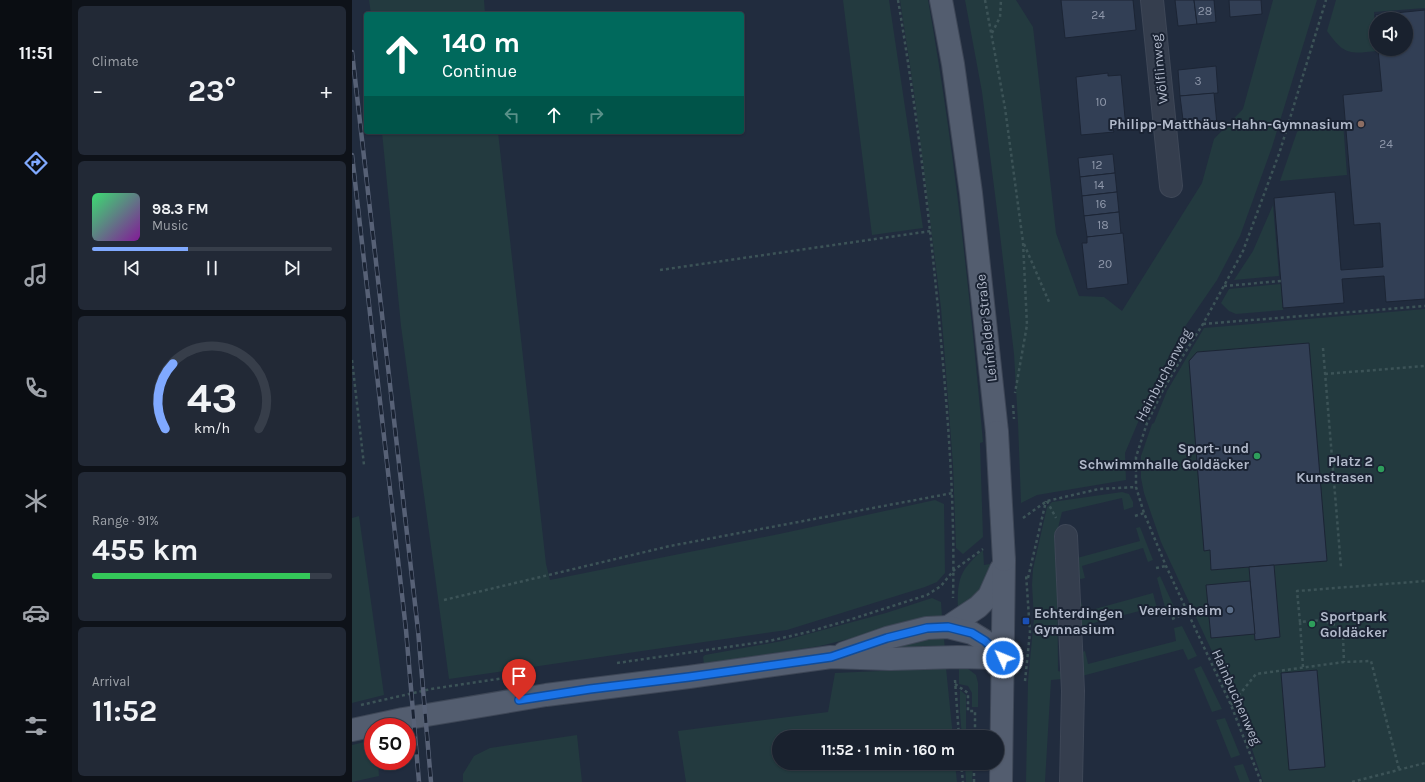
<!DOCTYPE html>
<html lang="en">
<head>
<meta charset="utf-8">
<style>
	:root { --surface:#19212e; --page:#222936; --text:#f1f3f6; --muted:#9fa3aa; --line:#373e4a; --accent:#80a9ff }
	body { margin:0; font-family:Karla,sans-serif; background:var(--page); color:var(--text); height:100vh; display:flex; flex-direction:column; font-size:15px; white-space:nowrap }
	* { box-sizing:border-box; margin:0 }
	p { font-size:13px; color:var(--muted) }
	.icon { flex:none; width:22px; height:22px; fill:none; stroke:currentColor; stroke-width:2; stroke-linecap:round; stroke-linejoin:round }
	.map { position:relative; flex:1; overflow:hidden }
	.panel { display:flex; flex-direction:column; gap:6px; padding:6px; background:#0e1219; width:280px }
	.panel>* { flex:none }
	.guide { position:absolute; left:12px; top:12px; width:380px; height:122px; border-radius:4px; box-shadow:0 1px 3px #0004,0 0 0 1px var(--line); background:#00695c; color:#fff; overflow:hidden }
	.tools { position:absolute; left:1017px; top:12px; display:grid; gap:8px }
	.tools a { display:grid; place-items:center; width:44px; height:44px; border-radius:50%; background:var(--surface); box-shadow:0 1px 3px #0004,0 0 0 1px var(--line); font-size:20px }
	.speed { position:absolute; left:12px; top:718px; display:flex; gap:8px; font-size:20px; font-weight:700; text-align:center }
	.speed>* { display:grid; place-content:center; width:52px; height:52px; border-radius:50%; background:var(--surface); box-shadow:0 1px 3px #0004,0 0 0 1px var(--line); line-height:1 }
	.speed .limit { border:6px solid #d22; background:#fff; color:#111 }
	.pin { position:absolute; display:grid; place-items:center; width:34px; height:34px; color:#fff; margin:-41px -17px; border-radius:50% 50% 50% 0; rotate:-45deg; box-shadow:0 0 4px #0007 }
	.pin .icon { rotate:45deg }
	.me { position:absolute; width:44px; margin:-22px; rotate:314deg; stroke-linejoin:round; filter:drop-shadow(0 0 3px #0008) }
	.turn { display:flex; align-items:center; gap:14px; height:84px; padding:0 12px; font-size:18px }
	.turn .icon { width:52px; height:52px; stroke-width:2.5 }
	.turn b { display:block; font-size:28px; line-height:34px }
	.lanes { display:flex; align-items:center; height:38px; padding:0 12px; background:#0003; justify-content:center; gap:20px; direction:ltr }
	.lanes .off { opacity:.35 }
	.big { font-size:30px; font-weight:700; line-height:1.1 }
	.panel .card { flex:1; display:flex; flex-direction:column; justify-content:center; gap:6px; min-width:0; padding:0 14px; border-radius:6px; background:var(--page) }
	.panel .dial { align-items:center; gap:0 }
	.dial svg { height:104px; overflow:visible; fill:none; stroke:var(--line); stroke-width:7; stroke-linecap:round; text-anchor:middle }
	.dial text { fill:var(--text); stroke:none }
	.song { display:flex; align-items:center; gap:12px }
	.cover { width:48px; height:48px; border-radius:6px; background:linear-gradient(135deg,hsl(140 70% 55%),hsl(290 70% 35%)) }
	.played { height:4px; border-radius:2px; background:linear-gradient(90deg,var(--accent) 40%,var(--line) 40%) }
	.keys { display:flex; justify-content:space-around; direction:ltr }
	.heat { display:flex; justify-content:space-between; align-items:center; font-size:22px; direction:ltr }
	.charge { height:6px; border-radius:3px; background:linear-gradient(90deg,#34c759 91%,var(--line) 0) }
	.trip { position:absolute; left:420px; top:730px; width:232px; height:40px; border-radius:20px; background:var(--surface); box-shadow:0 1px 3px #0004,0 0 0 1px var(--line); font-weight:700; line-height:40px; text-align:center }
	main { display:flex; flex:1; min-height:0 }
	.tab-bar { display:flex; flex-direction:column; width:72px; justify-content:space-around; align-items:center; background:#0a0d12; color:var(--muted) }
	.tab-bar .icon { width:28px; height:28px }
	.tab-bar .active { color:var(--accent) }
	.tab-bar b { font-size:18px; color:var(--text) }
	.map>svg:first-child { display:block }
</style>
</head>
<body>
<main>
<nav class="tab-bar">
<b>11:51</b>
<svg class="icon active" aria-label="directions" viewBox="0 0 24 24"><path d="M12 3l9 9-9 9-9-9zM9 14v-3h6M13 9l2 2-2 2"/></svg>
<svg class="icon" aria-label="music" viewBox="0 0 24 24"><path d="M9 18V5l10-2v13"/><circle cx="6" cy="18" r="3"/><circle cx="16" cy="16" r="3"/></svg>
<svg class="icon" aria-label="phone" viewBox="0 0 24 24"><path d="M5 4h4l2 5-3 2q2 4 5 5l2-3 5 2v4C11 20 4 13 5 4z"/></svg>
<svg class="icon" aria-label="climate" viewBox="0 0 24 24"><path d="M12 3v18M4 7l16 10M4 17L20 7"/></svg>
<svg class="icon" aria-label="car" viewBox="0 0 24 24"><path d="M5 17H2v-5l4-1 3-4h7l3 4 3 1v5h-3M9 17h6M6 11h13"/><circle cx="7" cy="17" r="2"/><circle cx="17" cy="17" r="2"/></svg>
<svg class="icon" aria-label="filters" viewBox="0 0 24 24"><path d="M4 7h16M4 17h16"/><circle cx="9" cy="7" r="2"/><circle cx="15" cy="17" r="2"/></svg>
</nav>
<section class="panel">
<div class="card"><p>Climate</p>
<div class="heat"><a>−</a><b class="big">23°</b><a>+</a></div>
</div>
<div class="card">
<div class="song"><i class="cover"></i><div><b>98.3 FM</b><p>Music</p></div></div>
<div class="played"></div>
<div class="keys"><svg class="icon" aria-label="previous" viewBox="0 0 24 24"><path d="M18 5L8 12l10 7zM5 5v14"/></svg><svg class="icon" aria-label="pause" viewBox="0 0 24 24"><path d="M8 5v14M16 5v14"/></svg><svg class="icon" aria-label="next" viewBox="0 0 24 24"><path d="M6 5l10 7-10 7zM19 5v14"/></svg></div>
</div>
<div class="card dial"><svg viewBox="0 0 100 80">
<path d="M14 69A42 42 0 1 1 86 69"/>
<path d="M14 69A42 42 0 0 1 20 19" stroke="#80a9ff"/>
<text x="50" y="56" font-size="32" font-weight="700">43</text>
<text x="50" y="72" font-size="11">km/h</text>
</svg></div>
<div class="card"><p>Range · 91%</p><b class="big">455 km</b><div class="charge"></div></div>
<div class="card"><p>Arrival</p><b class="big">11:52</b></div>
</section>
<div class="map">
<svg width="1073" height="782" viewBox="0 0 1073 782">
	<rect width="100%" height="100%" fill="#212c3e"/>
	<g fill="#233a3f">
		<path d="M17,0H132L133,14H19Z"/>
		<path d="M491,0H537L571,228L520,235Z"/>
		<path d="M548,0H576C602,146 618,294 631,442L628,443L631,537L611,554L604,548L601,465L589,308L562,92Z"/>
		<path d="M613,0H664L681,27L704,233L727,296L752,297L770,311L850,183L862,139L891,109L921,0H965L920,147L888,236L865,280L832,328L800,389L773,453L774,480L685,495L669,503L666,423L662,354L647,226L630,92Z"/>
		<path d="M984,0H1073V8L1022,12L1025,51C997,54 992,55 975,31Z"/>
		<path d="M991,122L995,175L928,181L945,132L953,125Z"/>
		<path d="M30,132H146L194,564L198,580L432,533L583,500L592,504L593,573L585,582L573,587L435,630L97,679L49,326Z"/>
		<path d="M921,205L927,276L882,280L901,251Z"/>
		<path d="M929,284L931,310L884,314L877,311L869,303L877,289Z"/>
		<path d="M1073,309V782H911L886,707L809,542L792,493L789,478V456L800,424L802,423L815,391L852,328Z"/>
		<path d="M770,492L777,494L781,502V507L772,510L770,498L710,512L705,532L706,671L710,672V679L699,680L693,782H674L676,681L682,618L680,585L681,569L695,507L700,502Z"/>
		<path d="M7,516L32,695L0,703V518Z"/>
		<path d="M788,527L801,560L796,562L791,548L730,566L733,578L729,579L726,578L725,558L788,541L784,528Z"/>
		<path d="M631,550L632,565L638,564V578L635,590L606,611C605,579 607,571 631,550Z"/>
		<path d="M808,576L823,609L814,611L805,578Z"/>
		<path d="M801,593L806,612L801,613L799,608L730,626L731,632L728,630V598L732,612Z"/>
		<path d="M580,598L589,602L590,616L468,646L352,664L351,657L353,655L430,641L534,613Z"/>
		<path d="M830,626L845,656L836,660L831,649L730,676V652L733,651L736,664L824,641L822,628Z"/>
		<path d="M592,638L593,651L537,652L536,646L570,640Z"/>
		<path d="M607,666L615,668L624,675L626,683V707H620V693L616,686L607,684Z"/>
		<path d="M849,666L870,709L860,712L842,669Z"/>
		<path d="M594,668L601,737H427V763H603L605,782H334L326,731L476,712L483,673Z"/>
		<path d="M608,690L614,695V736L621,737H610L608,713Z"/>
		<path d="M873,718L888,755L879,758L864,720Z"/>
		<path d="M225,735L230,782H111V774L122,756L138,748Z"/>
		<path d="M21,740V761H26L27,776L0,782V745Z"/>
		<path d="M613,763H621L620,782H614Z"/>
		<path d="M891,764L898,782H888L882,766Z"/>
	</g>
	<g fill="#323f55" stroke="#1c2535">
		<path d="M709,0H781L784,30L713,38Z"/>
		<path d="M823,0H842L845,24L826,26Z"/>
		<path d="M842,0H862L864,22L845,24Z"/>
		<path d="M877,0H909L910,14L878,17Z"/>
		<path d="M1073,10V299L1034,302L1032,276L990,279L992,303L931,308L922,198L983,192L989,270L1031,267L1028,223L1002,225L991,95L1030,91L1026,49H1054V19H1024V22L1023,15Z"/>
		<path d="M864,66L866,93L828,96L826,70Z"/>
		<path d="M756,73V76L769,75L774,128L761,129L762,132L729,135L724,77Z"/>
		<path d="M862,93L865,125L832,128L828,96Z"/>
		<path d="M761,154L763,173L728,177L726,158Z"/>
		<path d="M763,173L765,192L730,196L728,177Z"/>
		<path d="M765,192L767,212L732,216L730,196Z"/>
		<path d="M767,212L769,234L735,237L732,216Z"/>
		<path d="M771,233L776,284L735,289L730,243H735V237Z"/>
		<path d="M957,343L975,561L859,570L858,550L852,551L837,361L845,352Z"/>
		<path d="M922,565L928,637L903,640L897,567Z"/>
		<path d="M898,581L903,634L859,638L854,585Z"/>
		<path d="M965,670L973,767L937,770L929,673Z"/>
	</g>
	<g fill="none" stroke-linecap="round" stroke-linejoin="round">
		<defs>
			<g id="minor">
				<path d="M800,0L819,186"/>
				<path d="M714,536L721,691L719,782"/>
			</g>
			<g id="major">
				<path d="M589,0L601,64L619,193L645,432"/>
				<path d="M596,627L626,607L637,596L649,569"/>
				<path d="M492,653L535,638L575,628L596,627L620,633L633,641L651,658"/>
				<path d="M0,730L51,719L194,695L337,677L479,657L538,659L606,657L651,658"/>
				<path d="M649,782L652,560"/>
			</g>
		</defs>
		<use href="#minor" stroke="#3e4757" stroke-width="24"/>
		<use href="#major" stroke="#3e4757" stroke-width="24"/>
		<g stroke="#3c5357" stroke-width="2.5" stroke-dasharray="3 3" stroke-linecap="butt">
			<path d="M546,0C565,113 579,227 589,342C597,427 603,512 601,598"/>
			<path d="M633,0L653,108L671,242L675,325L663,393"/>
			<path d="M640,33L648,17L649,0"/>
			<path d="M672,244L697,302"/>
			<path d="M308,270L579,231"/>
			<path d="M872,286L929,281"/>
			<path d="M851,324L1073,306"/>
			<path d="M971,348L989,567"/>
			<path d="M0,360L12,465"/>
			<path d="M973,374L1073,366"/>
			<path d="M695,501L704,518"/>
			<path d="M783,516L792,513"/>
			<path d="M671,518L695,501L747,489L784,487"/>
			<path d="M804,568L814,566"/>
			<path d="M676,578L694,501"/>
			<path d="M92,600L318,546L601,493"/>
			<path d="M820,619L836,612"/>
			<path d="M948,622L945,591L1073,581"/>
			<path d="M265,663L417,641L456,632L497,620L575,595L589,586L602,570L631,549"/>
			<path d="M951,667L948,622L970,620L985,626L991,636L992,662"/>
			<path d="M603,680L607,737"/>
			<path d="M673,681L678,632L674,574"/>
			<path d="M603,684L616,693V711H623V737"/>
			<path d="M9,705L79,689L179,674"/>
			<path d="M879,705L904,674L992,662L1019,661L1047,769"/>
			<path d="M609,763L611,782"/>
			<path d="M622,782V763"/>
			<path d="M909,782L879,705L814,566L792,513L784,487V457L795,423L810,392L829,359L851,324L891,251L928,151L974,0"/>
			<path d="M1000,782L1073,763"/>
		</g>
		<use href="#minor" stroke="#353e4e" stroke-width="22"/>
		<use href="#major" stroke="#535d6f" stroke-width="22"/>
		<defs>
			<g id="rail">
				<path d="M0,52L66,630L79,782"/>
				<path d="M0,155L54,630L67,782"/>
			</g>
		</defs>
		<use href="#rail" stroke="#576176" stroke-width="4.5"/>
		<use href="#rail" stroke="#1a2333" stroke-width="3" stroke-dasharray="9" stroke-linecap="butt"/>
		<defs>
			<path id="major-bridge" d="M645,432L652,560"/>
		</defs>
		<use href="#major-bridge" stroke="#3e4757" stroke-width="24" stroke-linecap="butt"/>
		<path stroke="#3c5357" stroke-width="2.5" stroke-dasharray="3 3" stroke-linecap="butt" d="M661,405L662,419"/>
		<use href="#major-bridge" stroke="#535d6f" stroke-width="22"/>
	</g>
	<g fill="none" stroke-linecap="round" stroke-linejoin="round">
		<defs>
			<path id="route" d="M167,700L238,689L337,677L479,657L535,638L575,628L596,627L620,633L633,641L651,658"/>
		</defs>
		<use href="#route" stroke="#114b97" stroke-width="10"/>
		<use href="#route" stroke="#1a73e8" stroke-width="7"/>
	</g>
	<circle fill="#8d6e63" stroke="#1a2333" stroke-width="1.5" cx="1009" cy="124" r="4"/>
	<g fill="#2e9e5b" stroke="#1a2333" stroke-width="1.5">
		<circle cx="905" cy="456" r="4"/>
		<circle cx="1029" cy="469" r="4"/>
		<circle cx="960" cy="624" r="4"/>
	</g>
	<circle fill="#5c6f8a" stroke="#1a2333" stroke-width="1.5" cx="878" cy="610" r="4"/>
	<rect fill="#1a4fb4" stroke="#1a2333" stroke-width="1.5" x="670" y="617" width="8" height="8" rx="2"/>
	<g text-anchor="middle" stroke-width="4" stroke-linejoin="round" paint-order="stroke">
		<g font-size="12" fill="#8f98ab">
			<text x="853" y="15">28</text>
			<text x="746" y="19">24</text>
			<text x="846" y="85">3</text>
			<text x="749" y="106">10</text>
			<text x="1034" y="148">24</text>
			<text x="745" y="169">12</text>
			<text x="747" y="189">14</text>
			<text x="749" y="208">16</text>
			<text x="751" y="229">18</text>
			<text x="753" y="268">20</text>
		</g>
		<g font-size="14" fill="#b1b9ca" stroke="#1a2333">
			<text transform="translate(807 69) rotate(-96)" y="5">Wölflinweg</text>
			<text transform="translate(634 328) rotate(-96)" y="5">Leinfelder Straße</text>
			<text transform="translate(811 375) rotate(-62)" y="5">Hainbuchenweg</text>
			<text transform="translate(885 697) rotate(66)" y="5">Hainbuchenweg</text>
		</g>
		<g font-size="14" font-weight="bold" fill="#b1b9ca" stroke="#1a2333" text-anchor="end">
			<text x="1001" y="129">Philipp-Matthäus-Hahn-Gymnasium</text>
			<text x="897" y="453">Sport- und<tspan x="897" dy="16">Schwimmhalle Goldäcker</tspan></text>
			<text x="1021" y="466">Platz 2<tspan x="1021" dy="16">Kunstrasen</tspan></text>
			<text x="870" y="615">Vereinsheim</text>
			<text x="682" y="618" text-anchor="start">Echterdingen<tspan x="682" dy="16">Gymnasium</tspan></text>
			<text x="968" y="621" text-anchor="start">Sportpark<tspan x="968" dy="16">Goldäcker</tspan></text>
		</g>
	</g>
</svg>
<div class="tools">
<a><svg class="icon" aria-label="sound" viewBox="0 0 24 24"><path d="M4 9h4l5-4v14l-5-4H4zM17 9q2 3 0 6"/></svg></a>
</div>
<div class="speed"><div class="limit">50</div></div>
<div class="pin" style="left:167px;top:700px;background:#d93025"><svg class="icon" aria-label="arrive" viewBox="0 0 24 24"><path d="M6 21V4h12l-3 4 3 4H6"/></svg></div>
<svg class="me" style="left:651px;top:658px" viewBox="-20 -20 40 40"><circle r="17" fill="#1a73e8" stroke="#fff" stroke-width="3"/><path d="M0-11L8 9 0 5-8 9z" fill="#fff"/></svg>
<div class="trip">11:52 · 1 min · 160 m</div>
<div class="guide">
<div class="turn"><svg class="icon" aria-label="ahead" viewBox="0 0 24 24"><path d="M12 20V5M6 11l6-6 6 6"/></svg><div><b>140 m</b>Continue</div></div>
<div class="lanes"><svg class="icon off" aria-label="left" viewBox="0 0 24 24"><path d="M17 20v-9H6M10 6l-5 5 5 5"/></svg><svg class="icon" aria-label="ahead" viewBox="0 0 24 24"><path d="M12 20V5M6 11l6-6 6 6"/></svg><svg class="icon off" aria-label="right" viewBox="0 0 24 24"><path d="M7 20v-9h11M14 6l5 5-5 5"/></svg></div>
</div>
</div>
</main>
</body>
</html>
